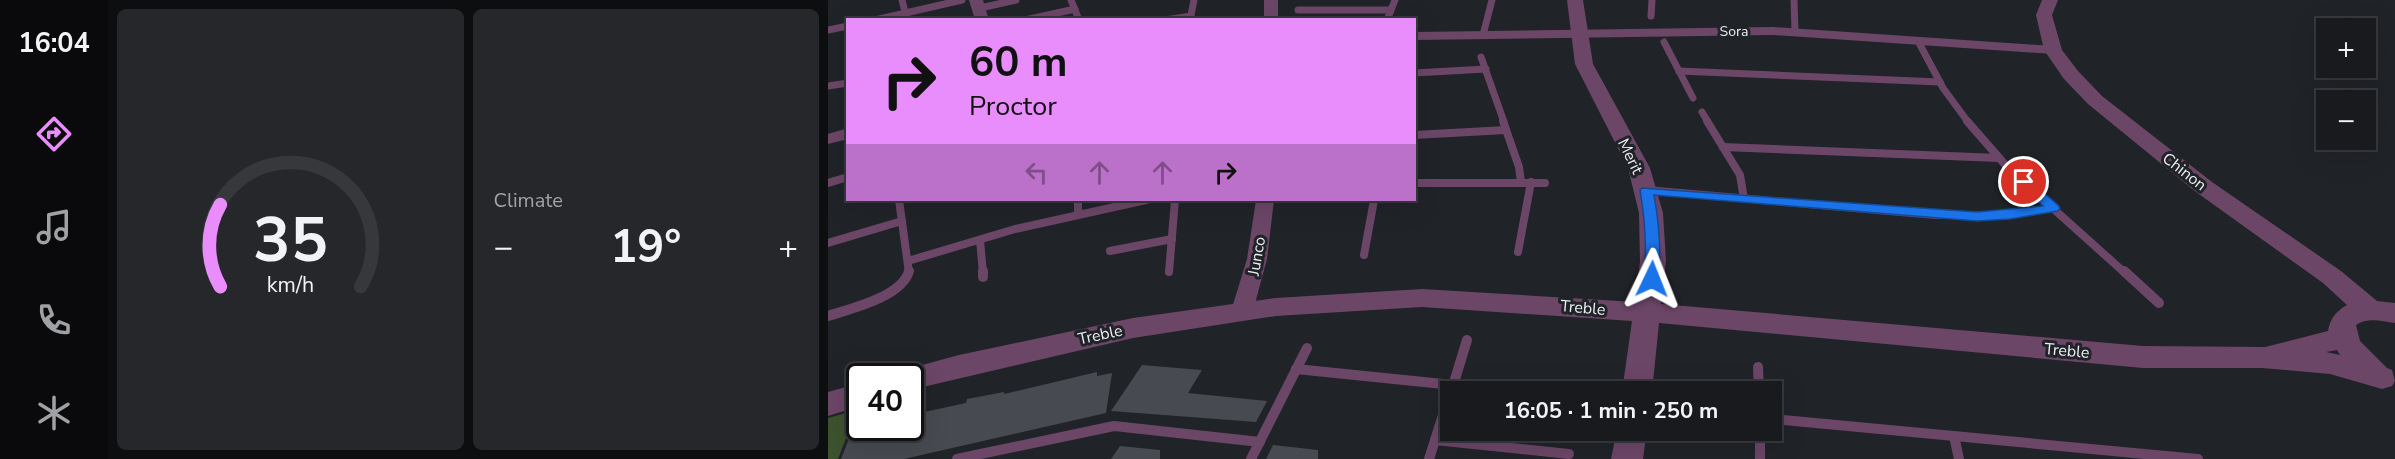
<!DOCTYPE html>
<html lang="en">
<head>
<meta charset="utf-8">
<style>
	:root { --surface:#181a1e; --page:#25272b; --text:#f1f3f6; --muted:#9fa1a4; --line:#36383c; --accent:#ea8dfc }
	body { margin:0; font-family:"Nunito Sans",sans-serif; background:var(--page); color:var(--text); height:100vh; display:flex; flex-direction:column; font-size:22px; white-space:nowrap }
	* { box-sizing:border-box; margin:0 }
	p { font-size:20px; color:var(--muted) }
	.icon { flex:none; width:33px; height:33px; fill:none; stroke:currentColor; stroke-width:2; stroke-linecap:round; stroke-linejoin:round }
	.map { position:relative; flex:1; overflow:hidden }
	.details { display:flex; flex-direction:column; gap:9px; padding:9px; background:#0d0e10; width:720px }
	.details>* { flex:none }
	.hud { position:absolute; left:18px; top:18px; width:570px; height:183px; border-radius:0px; box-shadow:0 6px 24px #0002,0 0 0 2px var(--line); background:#ea8dfc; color:#111; overflow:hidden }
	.buttons { position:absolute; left:1488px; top:18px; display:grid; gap:12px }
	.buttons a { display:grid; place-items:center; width:60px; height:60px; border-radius:0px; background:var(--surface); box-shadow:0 6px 24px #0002,0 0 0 2px var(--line); font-size:30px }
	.speed { position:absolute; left:18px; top:363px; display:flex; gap:12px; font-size:30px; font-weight:700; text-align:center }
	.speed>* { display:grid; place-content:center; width:78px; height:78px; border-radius:50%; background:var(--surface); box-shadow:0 6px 24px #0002,0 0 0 2px var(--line); line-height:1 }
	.speed .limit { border:3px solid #111; border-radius:9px; background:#fff; color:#111 }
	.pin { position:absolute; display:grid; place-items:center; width:51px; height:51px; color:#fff; margin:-26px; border:3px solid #fff; border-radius:50%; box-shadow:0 2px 6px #0007 }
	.me { position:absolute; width:66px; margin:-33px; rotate:2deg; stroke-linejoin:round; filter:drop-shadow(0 0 4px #0008) }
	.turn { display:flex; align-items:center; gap:21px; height:126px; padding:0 24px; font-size:27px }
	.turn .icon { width:78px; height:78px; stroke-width:2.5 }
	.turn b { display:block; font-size:42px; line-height:51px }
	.lanes { display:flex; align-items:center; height:57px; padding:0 24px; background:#0003; justify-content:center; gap:30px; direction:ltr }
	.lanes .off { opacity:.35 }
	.big { font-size:45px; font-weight:700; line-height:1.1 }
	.details .card { flex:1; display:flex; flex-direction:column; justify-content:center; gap:9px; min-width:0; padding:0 21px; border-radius:9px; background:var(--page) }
	.details .dial { align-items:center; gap:0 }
	.dial svg { height:156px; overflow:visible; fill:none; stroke:var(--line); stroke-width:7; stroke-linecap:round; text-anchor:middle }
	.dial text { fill:var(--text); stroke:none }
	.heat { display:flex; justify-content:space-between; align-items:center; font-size:33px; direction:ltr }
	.details .tiles { flex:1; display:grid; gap:9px; grid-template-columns:repeat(2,1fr) }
	.trip { position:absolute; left:612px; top:381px; width:342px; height:60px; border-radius:0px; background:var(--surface); box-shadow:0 6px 24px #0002,0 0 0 2px var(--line); font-weight:700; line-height:60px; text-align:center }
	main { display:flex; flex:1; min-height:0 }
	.tabs { display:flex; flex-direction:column; width:108px; justify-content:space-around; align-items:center; background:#0a0a0c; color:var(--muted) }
	.tabs .icon { width:42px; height:42px }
	.tabs .active { color:var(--accent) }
	.tabs b { font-size:27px; color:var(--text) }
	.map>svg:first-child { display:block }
</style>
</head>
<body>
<main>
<nav class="tabs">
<b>16:04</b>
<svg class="icon active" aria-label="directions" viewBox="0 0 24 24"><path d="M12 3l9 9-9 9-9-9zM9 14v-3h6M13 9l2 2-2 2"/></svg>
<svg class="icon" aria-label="music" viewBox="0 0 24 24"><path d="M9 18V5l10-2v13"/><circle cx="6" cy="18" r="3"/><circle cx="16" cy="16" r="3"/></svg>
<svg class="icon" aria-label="phone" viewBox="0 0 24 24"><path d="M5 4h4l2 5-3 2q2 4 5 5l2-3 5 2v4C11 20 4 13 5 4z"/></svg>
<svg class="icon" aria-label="climate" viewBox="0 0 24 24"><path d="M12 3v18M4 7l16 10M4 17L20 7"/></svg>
</nav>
<section class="details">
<div class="tiles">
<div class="card dial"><svg viewBox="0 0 100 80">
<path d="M14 69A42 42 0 1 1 86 69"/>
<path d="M14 69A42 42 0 0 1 14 27" stroke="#ea8dfc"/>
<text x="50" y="56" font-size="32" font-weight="700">35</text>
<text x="50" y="72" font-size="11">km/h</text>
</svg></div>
<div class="card"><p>Climate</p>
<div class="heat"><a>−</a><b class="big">19°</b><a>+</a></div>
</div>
</div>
</section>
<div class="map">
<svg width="1567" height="459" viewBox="0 0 1567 459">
	<rect width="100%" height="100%" fill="#202328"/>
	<path fill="#3c532f" d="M29,410L10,459H0V418Z"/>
	<g fill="#474a50">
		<path d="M314,365L374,370L360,393L439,401L428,422L283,411Z"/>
		<path d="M269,372V376L284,373L278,413L76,459H13L25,428H82V415L138,403L139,399L176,392V394Z"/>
		<path d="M445,445L490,450V459H438Z"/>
		<path d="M292,446L332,450V459H283Z"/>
	</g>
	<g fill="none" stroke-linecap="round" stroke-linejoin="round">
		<g stroke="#6c4667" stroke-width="7">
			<path d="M74,0L79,20"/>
			<path d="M243,0L251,20"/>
			<path d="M966,0L967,32"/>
			<path d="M152,8L188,0"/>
			<path d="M470,10H563"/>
			<path d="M823,16L824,0"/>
			<path d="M47,20L134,0"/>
			<path d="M197,20L247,9"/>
			<path d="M337,20L363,16"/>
			<path d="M362,20L366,0"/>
			<path d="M559,20L567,0"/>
			<path d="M0,30L20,26"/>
			<path d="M655,35L664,0"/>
			<path d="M1090,41L1115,88L1140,122"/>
			<path d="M836,42L865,98"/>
			<path d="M653,57L676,122"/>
			<path d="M851,71L1112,82"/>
			<path d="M586,73L658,69"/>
			<path d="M0,86L20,83"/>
			<path d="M874,112L880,122"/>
		</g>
		<g stroke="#6c4667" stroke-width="8">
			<path d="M675,121L691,167L693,182"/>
			<path d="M879,121L912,175L916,199"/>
			<path d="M1139,121L1180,168L1297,273"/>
			<path d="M586,135L678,130"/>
			<path d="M895,147L1171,158"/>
			<path d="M0,183L20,177"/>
			<path d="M586,183H717"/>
			<path d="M818,190L1108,215H1182L1225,208"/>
			<path d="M71,200L81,273"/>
			<path d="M250,200V213"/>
			<path d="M152,240L155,273"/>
			<path d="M0,243L74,221"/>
			<path d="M282,251L344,239"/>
			<path d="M690,252L703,182"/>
			<path d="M536,255L546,200"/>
			<path d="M80,261L187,229L318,200"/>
			<path d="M341,272L347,200"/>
		</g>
		<g stroke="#6c4667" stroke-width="10">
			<path d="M155,271V277"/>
			<path d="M1296,271L1331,303"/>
			<path d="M0,316C22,309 74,297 81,271"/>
			<path d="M930,367L931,392"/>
			<path d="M468,369L625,385"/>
			<path d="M624,389L639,340"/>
			<path d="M944,419L1370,459"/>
			<path d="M932,430V459"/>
			<path d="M1126,436L1131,459"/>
			<path d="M607,440L741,454"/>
			<path d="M129,459L286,426L432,442"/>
			<path d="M423,459L479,348"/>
			<path d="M601,459L622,393"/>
		</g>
		<g fill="#6c4667" fill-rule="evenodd">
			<path d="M141,0H155L161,20H147Z"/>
			<rect x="436" y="0" width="14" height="20"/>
			<path d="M945,27L1225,46L1232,50L1225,54L945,35L586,40V32Z"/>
			<path d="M20,128V139L0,144V134Z"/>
			<path d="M428,200H446L439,259L425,311L422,316L414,319L406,316L403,311L419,259Z"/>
		</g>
		<g fill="#6c4667" fill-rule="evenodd">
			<path d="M739,0H755L765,64L822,168L835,213L838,261L833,304L1315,346L1437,347L1500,331C1502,319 1508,311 1519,305L1495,283L1368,192L1260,104L1236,79L1216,50L1208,15L1214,0H1230L1224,15L1234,50L1250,71L1274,96L1384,182L1513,271L1549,301L1567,303V323C1554,321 1539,317 1528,325L1532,341L1559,368L1564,370L1567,381L1564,386L1554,389L1502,374L1434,368H1315L831,323L824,392H794L804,321L594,307L448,316L305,338L82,390V376H69L72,371L131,355L305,318L448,298L594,289L807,302L812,261L811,213L800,168L747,64ZM1509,350L1512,355L1498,352Z"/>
			<path d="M32,383V406L0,416V392Z"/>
			<path d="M789,430H819L815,459H783Z"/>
		</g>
	</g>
	<path fill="#1a73e8" stroke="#114b97" stroke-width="1.5" d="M1196,178L1200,179L1230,205L1232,208L1230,211L1182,219L1149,221L826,195C831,222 833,251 831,279L824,284L816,279C819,249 817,219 812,190L814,188L1149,212L1215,206L1189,182Z"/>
	<g text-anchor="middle" stroke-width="6" stroke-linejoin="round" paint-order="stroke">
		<g font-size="14" fill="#eceef2" stroke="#202328">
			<text x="906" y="36">Sora</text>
		</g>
		<g font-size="16" fill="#eceef2" stroke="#202328">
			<text transform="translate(803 156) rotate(64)" y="6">Merit</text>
			<text transform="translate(1357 171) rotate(38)" y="6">Chinon</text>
			<text transform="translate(428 256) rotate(-80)" y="6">Junco</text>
			<text transform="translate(755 307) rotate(5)" y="6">Treble</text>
			<text transform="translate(272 334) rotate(-12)" y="6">Treble</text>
			<text transform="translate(1239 350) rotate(5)" y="6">Treble</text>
		</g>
	</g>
</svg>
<div class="buttons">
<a>+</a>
<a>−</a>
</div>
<div class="speed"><div class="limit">40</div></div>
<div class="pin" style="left:1196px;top:182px;background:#d93025"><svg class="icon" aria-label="arrive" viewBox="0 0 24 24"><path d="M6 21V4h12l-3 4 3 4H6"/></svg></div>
<svg class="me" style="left:824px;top:279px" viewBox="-20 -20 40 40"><path d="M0-17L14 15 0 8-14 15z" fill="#1a73e8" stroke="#fff" stroke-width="4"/></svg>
<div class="trip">16:05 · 1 min · 250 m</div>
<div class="hud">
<div class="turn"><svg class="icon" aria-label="right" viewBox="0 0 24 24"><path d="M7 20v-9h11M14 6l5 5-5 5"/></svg><div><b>60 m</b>Proctor</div></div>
<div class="lanes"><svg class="icon off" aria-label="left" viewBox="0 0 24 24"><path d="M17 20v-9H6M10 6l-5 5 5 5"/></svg><svg class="icon off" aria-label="ahead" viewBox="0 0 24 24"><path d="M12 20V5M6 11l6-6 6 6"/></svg><svg class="icon off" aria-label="ahead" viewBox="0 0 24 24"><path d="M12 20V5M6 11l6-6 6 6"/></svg><svg class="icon" aria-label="right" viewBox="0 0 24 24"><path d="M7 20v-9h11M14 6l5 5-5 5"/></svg></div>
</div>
</div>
</main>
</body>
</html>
